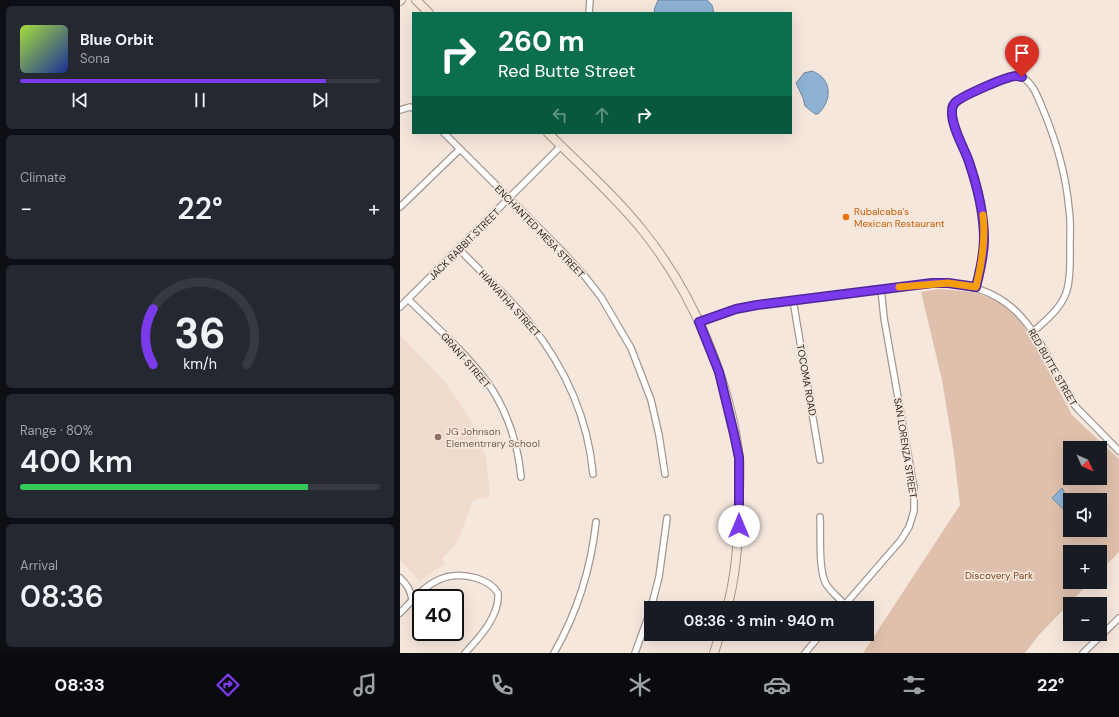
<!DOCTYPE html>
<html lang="en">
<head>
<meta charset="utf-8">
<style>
	:root { --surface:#171b24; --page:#242831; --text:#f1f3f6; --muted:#9ea1a6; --line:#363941; --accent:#7c3aed }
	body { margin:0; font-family:"DM Sans",sans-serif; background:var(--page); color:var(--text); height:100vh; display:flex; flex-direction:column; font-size:15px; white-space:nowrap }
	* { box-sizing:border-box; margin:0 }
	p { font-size:13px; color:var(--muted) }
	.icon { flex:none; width:22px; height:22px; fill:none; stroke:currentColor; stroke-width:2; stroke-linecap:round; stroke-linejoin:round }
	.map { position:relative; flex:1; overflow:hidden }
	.sheet { display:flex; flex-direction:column; gap:6px; padding:6px; background:#0d0f14; width:400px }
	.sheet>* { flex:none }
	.top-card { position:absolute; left:12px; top:12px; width:380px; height:122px; border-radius:0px; box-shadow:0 4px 16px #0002; background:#0b6e4f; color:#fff; overflow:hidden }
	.needle { width:26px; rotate:135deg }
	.buttons { position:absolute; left:663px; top:441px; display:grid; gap:8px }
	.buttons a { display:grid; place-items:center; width:44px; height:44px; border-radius:0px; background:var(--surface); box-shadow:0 4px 16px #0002; font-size:20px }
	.speed { position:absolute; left:12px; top:589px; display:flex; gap:8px; font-size:20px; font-weight:700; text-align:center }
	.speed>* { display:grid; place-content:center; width:52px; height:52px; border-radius:50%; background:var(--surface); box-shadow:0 4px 16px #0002; line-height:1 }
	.speed .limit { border:2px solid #111; border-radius:6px; background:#fff; color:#111 }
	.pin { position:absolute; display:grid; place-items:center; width:34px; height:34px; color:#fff; margin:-41px -17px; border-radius:50% 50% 50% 0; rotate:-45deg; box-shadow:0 0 4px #0007 }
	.pin .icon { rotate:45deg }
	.me { position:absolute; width:44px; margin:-22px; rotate:0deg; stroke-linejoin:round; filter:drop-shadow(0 0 3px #0008) }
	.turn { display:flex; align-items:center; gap:14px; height:84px; padding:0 20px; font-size:18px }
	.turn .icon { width:52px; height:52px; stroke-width:2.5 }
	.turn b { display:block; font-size:28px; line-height:34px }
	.lanes { display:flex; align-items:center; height:38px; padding:0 20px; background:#0003; justify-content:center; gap:20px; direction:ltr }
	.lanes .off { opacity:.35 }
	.big { font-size:30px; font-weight:600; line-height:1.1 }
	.sheet .widget { flex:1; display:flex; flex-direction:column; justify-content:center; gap:6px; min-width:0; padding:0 14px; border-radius:6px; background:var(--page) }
	.sheet .dial { align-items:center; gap:0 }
	.dial svg { height:104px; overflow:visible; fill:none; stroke:var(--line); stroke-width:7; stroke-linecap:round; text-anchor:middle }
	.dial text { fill:var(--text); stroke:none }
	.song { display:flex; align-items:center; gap:12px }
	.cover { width:48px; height:48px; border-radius:6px; background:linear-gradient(135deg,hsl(80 70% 55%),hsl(230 70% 35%)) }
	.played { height:4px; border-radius:2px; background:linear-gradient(90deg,var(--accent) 85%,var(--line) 85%) }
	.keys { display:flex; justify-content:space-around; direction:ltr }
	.heat { display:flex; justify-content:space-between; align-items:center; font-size:22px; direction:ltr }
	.charge { height:6px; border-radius:3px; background:linear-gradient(90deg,#34c759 80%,var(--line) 0) }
	.trip { position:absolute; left:244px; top:601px; width:230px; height:40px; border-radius:0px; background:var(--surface); box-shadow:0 4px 16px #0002; font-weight:600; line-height:40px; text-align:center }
	.menu { display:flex; height:64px; justify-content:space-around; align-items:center; background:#090b0e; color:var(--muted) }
	.menu .icon { width:28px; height:28px }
	.menu .current { color:var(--accent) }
	.menu b { font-size:18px; color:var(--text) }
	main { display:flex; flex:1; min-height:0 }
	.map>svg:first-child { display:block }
</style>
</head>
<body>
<main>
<section class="sheet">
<div class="widget">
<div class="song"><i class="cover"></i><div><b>Blue Orbit</b><p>Sona</p></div></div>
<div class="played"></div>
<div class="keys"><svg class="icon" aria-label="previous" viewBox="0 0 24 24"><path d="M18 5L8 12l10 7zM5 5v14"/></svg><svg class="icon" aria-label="pause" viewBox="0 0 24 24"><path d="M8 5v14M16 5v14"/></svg><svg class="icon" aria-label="next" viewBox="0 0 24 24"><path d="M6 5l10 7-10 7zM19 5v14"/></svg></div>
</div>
<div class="widget"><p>Climate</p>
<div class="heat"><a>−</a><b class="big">22°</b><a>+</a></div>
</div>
<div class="widget dial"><svg viewBox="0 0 100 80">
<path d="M14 69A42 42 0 1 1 86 69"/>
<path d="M14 69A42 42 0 0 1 14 26" stroke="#7c3aed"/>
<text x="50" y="56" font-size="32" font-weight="700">36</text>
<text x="50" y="72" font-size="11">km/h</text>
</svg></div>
<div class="widget"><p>Range · 80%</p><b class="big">400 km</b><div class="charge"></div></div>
<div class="widget"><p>Arrival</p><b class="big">08:36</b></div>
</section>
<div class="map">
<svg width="719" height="653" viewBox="0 0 719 653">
	<rect width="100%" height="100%" fill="#f6e7dd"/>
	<path fill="#f0dacc" d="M0,335L44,381L68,415L86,458L90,497L73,500L57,543L42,558L45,565L35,570L20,581L0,560Z"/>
	<path fill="#dfc0ac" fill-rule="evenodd" d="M539,289L574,292L612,307L633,341L672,415L719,459V552L700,571V552H670V582H690L639,635L625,653H463L560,505L553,447L542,380L521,292ZM670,448H700V478H670ZM670,500H700V530H670Z"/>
	<g fill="#8eb2d4" stroke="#71889f">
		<path d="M258,0H307L312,5L314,13H255L254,10Z"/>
		<path d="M412,71C432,78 433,100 418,114H415L405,106L403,98L396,83L404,73Z"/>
		<path d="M662,488L670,504V516L652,498Z"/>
	</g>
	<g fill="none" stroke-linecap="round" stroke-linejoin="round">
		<defs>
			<g id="street">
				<path d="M189,13L190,0"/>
				<path d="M0,110L10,107L13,108"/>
				<path d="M44,133L160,249L183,274L201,297L231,348L251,400L259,435L265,474"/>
				<path d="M0,207L60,149"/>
				<path d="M59,249C82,273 108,296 129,322C164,366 188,418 193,474"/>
				<path d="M576,287C583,256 587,226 579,195C575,179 570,164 564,149C560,139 549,120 552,109C554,99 570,94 578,90C589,85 611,72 623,78C633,83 638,98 642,107C656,140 666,174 669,209C671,221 670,233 670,245C670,260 671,276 667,290C662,308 646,320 633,332"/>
				<path d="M8,299C34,325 67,354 88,383C107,411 118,444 121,477"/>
				<path d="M393,300L420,460"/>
				<path d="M0,307L161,146"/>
				<path d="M299,322L336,309L357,305L393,300L532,283C618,281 636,334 670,400L678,409L719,451"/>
				<path d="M420,517C421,535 418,569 426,584C431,592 439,598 445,605"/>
				<path d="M0,578C7,585 11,590 12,600"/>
				<path d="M251,608L259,577L267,518"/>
				<path d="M442,608L501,540L509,527L514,511V488L484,318L481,289"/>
				<path d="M0,613C23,589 40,568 76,578C86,581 93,585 98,593C100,616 79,638 65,653"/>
				<path d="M154,653C177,613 191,568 196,522"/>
				<path d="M235,653L251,609"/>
				<path d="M405,653L421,634"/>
				<path d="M683,653L719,618"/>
			</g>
			<g id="secondary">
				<path d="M16,0L29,13"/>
				<path d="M0,1L1,0"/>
				<path d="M148,133C180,165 215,196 243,231C293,293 329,378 339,457C340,470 339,484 339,497C339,534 337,572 327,608"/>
				<path d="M314,653L320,634"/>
			</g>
		</defs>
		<use href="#street" stroke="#a5978e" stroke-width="8"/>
		<use href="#secondary" stroke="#a5978e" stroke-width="10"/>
		<use href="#street" stroke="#fff" stroke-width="5.5"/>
		<use href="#secondary" stroke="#f9e8d9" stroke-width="8"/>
	</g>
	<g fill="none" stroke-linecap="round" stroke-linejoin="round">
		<defs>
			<path id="route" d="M339,526V458L334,434L319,372L299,322L336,309L357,305L532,283H548L576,287C580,271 584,256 584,239C584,212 577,185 568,159C563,146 551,125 552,111C552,106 554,103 557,101C565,95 607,76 616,76C618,76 620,77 622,77"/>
		</defs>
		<use href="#route" stroke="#51269a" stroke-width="10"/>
		<use href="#route" stroke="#7c3aed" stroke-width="7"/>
		<path stroke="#f59e0b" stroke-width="7" d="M499,287L548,283L576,287C582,263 586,240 583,215"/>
	</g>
	<circle fill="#e8710a" stroke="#f6e7dd" stroke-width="1.5" cx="446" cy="217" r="4"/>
	<circle fill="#8d6e63" stroke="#f6e7dd" stroke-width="1.5" cx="38" cy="437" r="4"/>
	<g text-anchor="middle" stroke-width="3.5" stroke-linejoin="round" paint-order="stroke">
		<g font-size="10" fill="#c56008" stroke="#f6e7dd" text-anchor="start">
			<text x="454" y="215">Rubalcaba's<tspan x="454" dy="12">Mexican Restaurant</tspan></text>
		</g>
		<g font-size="10" fill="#2c2623" stroke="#f6e7dd">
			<text transform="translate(140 231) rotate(46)" y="4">ENCHANTED MESA STREET</text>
			<text transform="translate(64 244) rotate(-45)" y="4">JACK RABBIT STREET</text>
			<text transform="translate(110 303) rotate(48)" y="4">HIAWATHA STREET</text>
			<text transform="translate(66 360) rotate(49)" y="4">GRANT STREET</text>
			<text transform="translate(653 367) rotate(60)" y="4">RED BUTTE STREET</text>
			<text transform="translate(407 380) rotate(80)" y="4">TOCOMA ROAD</text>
			<text transform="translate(506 448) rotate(81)" y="4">SAN LORENZA STREET</text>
		</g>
		<g font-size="10" fill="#785e54" stroke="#f6e7dd" text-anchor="start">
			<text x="46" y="435">JG Johnson<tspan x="46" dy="12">Elementrrary School</tspan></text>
		</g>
		<g font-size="10" fill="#7b451a" stroke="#f6e7dd">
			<text x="599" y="579">Discovery Park</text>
		</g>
	</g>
</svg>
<div class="buttons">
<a><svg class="needle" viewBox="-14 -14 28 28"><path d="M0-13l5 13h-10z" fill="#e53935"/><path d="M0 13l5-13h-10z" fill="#9ea1a6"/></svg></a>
<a><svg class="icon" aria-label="sound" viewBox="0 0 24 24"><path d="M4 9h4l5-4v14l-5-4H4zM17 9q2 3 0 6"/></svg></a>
<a>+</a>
<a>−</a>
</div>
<div class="speed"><div class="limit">40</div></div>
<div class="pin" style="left:622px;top:77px;background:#d93025"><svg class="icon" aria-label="arrive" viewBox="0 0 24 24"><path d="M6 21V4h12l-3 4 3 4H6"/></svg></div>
<svg class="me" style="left:339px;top:526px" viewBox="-20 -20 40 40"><circle r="19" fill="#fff"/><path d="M0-13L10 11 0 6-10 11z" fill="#7c3aed"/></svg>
<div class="trip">08:36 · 3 min · 940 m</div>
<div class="top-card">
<div class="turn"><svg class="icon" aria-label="right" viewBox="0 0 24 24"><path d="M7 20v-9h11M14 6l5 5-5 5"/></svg><div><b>260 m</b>Red Butte Street</div></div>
<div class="lanes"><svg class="icon off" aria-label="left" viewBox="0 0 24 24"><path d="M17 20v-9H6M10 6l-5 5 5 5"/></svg><svg class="icon off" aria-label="ahead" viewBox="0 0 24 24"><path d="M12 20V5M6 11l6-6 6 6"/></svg><svg class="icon" aria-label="right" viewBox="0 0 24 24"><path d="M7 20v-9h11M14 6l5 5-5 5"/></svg></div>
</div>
</div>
</main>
<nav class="menu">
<b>08:33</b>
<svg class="icon current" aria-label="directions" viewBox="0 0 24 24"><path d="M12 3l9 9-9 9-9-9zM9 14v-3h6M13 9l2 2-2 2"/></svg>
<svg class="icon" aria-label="music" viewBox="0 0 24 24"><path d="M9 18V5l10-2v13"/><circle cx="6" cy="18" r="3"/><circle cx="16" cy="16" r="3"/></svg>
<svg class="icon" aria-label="phone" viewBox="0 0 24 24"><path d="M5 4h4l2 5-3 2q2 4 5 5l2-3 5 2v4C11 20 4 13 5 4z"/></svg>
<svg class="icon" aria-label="climate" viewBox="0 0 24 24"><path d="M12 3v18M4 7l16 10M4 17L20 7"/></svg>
<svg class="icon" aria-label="car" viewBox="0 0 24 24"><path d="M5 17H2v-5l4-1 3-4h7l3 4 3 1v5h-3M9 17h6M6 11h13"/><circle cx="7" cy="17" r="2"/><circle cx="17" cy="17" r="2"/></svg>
<svg class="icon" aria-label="filters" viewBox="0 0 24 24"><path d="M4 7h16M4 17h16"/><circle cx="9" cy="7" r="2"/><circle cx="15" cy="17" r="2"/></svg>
<b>22°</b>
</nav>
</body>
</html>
